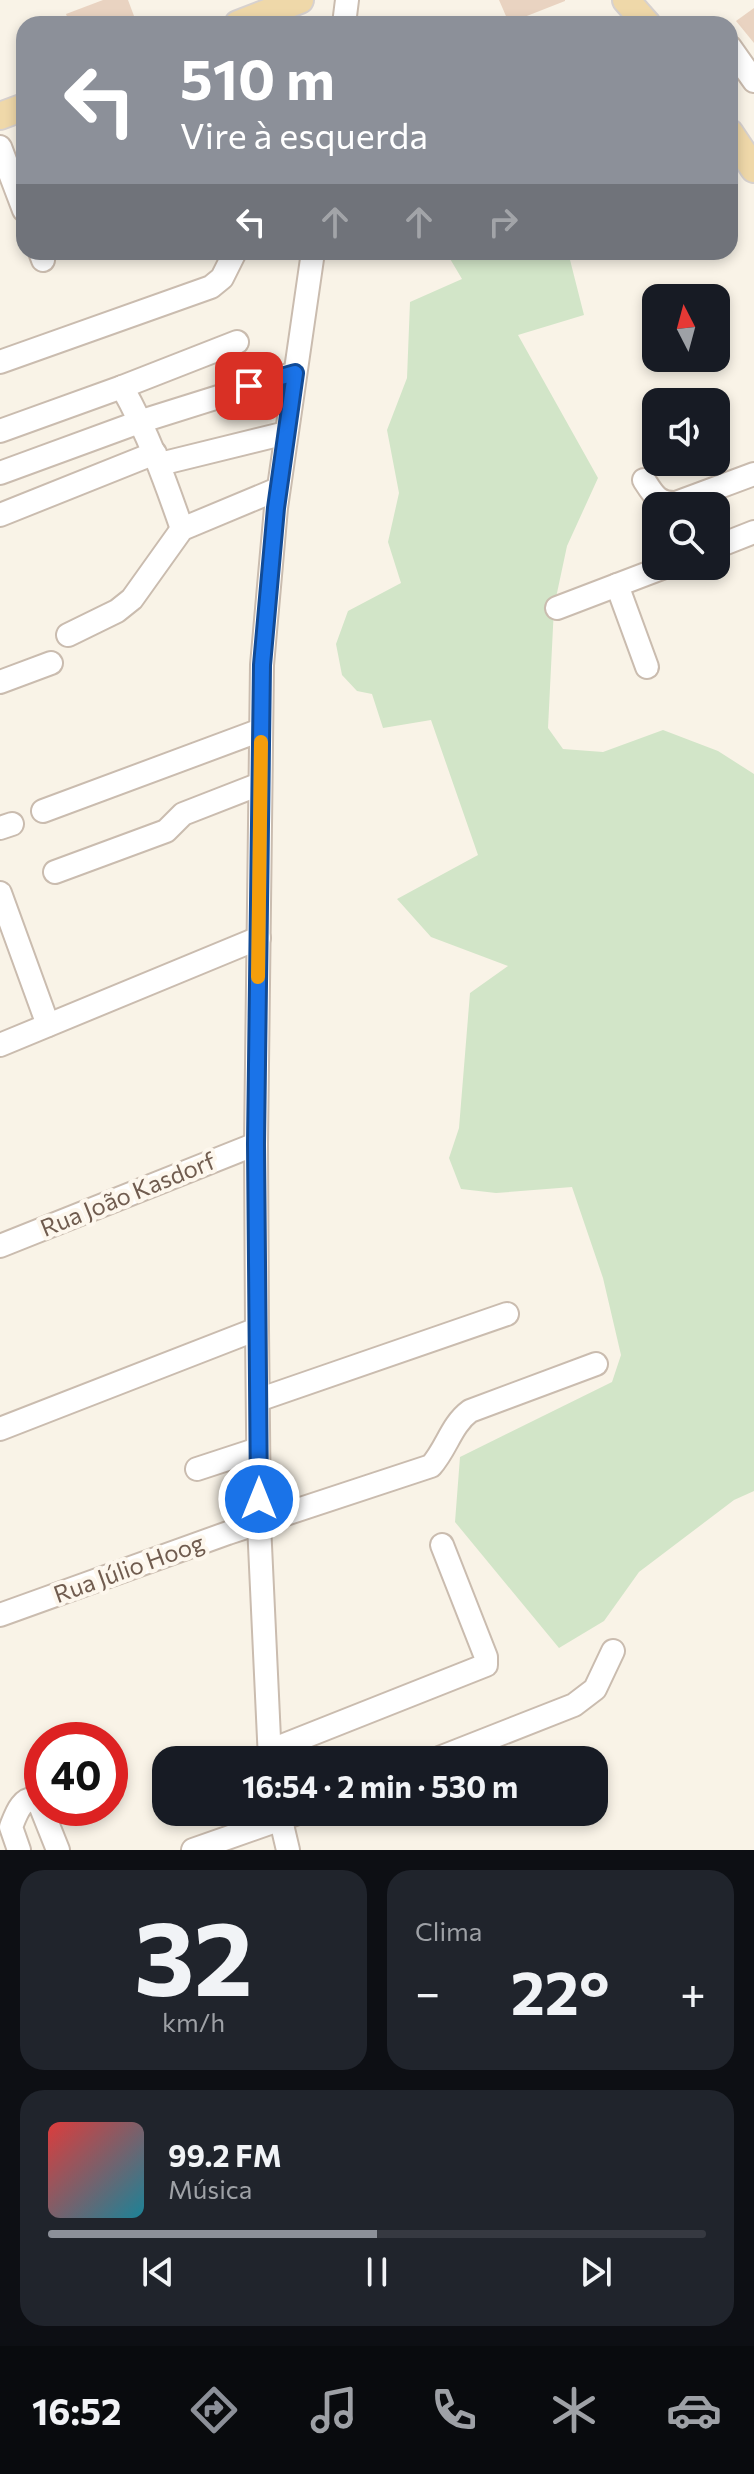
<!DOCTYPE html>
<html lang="pt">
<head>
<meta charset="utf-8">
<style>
	:root { --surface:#171b24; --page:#20242c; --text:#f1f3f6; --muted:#9ea1a6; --line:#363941; --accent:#8c9099 }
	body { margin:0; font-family:Commissioner,sans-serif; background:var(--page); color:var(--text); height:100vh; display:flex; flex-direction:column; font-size:30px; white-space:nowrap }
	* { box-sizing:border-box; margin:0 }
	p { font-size:26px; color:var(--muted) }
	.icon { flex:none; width:44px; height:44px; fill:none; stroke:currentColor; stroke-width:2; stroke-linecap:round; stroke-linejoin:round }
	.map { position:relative; height:1850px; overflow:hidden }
	.panel { display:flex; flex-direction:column; gap:20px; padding:20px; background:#0d0f14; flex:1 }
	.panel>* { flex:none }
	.top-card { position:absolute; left:16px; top:16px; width:722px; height:244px; border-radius:24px; box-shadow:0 4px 12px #0003; background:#8c9099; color:#fff; overflow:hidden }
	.needle { width:52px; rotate:354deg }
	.buttons { position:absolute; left:642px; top:284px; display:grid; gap:16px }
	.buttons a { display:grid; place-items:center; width:88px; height:88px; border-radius:16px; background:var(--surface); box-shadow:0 4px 12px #0003; font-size:40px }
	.speed { position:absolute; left:24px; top:1722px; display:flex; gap:16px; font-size:40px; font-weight:700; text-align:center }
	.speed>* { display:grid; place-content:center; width:104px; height:104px; border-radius:50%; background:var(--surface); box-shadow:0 4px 12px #0003; line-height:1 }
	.speed .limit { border:12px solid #d22; background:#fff; color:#111 }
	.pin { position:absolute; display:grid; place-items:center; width:68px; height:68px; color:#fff; margin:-34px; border-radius:16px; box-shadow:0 4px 12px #0006 }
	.me { position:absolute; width:88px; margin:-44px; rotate:0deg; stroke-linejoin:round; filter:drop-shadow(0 0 6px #0008) }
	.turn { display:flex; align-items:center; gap:28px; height:168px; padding:0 32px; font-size:36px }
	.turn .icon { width:104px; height:104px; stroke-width:2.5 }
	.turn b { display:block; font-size:56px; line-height:68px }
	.lanes { display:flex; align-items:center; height:76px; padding:0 32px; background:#0003; justify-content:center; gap:40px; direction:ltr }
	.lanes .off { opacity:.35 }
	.big { font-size:60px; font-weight:700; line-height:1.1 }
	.panel .tile { flex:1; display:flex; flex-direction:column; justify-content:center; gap:12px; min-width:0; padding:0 28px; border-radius:24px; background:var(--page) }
	.panel .dial { align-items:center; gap:0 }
	.dial b { font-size:104px; line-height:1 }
	.song { display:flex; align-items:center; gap:24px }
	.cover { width:96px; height:96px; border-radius:12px; background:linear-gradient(135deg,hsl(0 70% 55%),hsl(190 70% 35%)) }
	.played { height:8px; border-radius:4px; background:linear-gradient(90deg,var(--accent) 50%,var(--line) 50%) }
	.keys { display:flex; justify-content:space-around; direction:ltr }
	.heat { display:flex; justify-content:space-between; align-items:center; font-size:44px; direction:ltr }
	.panel .tiles { flex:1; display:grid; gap:20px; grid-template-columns:1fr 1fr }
	.tile:last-child { grid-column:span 2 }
	.trip { position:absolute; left:152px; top:1746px; width:456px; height:80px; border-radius:24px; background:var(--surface); box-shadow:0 4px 12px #0003; font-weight:700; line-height:80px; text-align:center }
	.menu { display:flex; height:128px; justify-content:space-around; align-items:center; background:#090b0e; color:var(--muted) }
	.menu .icon { width:56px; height:56px }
	.menu .current { color:var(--accent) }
	.menu b { font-size:36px; color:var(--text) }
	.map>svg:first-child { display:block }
</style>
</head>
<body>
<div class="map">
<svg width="754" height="1850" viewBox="0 0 754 1850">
	<rect width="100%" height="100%" fill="#f9f3e7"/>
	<path fill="#d2e5c8" d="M446,252H568L584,315L518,335L598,478L567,546L554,607L548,728L563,749L603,752L663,730L718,751L754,774V1491L734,1500L639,1572L604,1621L559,1648L455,1522L460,1457L612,1382L621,1355L603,1278L572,1187L496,1193L461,1189L449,1158L459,1128L470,993L508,966L431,937L397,899L478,855L431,720L383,728L372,694L357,691L342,675L336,644L348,611L401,583L388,542L399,493L387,430L407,378L410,302L462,279Z"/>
	<g fill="#e9d3c1">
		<path d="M103,0H128L137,24H70L66,14Z"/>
		<path d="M499,0H565V1L509,23Z"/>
		<path d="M754,8V43L736,21Z"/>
	</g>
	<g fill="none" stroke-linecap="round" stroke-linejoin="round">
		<defs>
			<g id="minor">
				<path d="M344,24L347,0"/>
				<path d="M730,47L754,81"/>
				<path d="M0,147L24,210"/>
				<path d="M40,252L43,260"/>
				<path d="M0,362L211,287L222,278L235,252"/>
				<path d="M122,387C148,433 165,480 182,529"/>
				<path d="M0,431L122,387L237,342"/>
				<path d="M160,464L286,433"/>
				<path d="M0,473L142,421L295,373"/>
				<path d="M644,480C653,494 658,504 676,503L754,474"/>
				<path d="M0,515L155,453"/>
				<path d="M716,547L754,532"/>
				<path d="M617,585L647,667"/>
				<path d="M557,608L667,566"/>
				<path d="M68,635L117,611L132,599L182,529L278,489"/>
				<path d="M0,682L51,663"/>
				<path d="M43,811L261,730"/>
				<path d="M0,828L12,824"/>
				<path d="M55,872L166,831L183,814L260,784"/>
				<path d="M0,893L48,1025"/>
				<path d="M0,1045L259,938"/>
				<path d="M0,1246L256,1144"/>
				<path d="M258,1400L507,1314"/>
				<path d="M0,1429L257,1329"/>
				<path d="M197,1469L258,1449"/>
				<path d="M0,1615L228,1533L431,1466C447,1448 451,1425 470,1411L596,1364"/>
				<path d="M269,1751L486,1665V1657L442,1545"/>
				<path d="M270,1760L259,1524L257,1329L256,1144L262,665L276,508L313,252"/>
				<path d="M434,1760L574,1705L595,1689L613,1651"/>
				<path d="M279,1812L288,1850"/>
				<path d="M19,1850L11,1827C16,1814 22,1795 38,1800L58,1850"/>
				<path d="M193,1850L301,1812"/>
			</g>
			<g id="major">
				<path d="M626,0L647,24"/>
				<path d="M238,24L300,0"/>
				<path d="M0,116L24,107"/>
				<path d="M730,133L754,169"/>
			</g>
		</defs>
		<use href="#minor" stroke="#cabcaf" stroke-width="26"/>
		<use href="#major" stroke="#d7d1ce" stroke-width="30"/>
		<use href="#minor" stroke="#fff" stroke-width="22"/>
		<use href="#major" stroke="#efd8a9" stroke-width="26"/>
	</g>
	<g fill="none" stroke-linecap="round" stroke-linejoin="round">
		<defs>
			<path id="route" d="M249,386L295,373L276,508L262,665L256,1144L259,1499"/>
		</defs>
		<use href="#route" stroke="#114b97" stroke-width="20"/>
		<use href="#route" stroke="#1a73e8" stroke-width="14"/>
		<path stroke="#f59e0b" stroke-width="14" d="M258,977L261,742"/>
	</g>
	<g text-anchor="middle" stroke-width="8" stroke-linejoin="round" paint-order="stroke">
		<g font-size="24" fill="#705c4f" stroke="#fdf7ed">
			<text transform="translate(128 1195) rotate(-22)" y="8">Rua João Kasdorf</text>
			<text transform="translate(129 1569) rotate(-20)" y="8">Rua Júlio Hoog</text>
		</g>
	</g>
</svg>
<div class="buttons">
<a><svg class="needle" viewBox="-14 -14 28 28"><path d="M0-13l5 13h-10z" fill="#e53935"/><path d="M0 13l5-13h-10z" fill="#9ea1a6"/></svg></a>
<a><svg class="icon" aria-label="sound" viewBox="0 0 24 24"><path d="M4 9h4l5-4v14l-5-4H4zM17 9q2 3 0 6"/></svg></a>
<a><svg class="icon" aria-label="search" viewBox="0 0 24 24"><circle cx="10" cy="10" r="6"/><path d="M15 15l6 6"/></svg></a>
</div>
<div class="speed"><div class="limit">40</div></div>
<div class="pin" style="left:249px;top:386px;background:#d93025"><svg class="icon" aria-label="arrive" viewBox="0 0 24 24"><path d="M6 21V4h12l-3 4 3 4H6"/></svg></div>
<svg class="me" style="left:259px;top:1499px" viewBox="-20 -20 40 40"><circle r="17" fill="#1a73e8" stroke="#fff" stroke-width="3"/><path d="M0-11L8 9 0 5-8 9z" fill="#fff"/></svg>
<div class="trip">16:54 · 2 min · 530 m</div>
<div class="top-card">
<div class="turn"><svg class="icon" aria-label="left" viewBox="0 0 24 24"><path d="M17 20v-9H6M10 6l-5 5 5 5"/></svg><div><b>510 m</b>Vire à esquerda</div></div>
<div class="lanes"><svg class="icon" aria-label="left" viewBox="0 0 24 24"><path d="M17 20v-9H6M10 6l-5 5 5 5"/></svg><svg class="icon off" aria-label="ahead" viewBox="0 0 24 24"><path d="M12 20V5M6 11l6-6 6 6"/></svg><svg class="icon off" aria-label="ahead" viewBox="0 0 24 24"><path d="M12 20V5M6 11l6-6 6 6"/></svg><svg class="icon off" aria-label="right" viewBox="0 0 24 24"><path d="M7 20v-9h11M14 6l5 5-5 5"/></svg></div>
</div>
</div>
<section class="panel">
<div class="tiles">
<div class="tile dial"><b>32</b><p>km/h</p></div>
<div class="tile"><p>Clima</p>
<div class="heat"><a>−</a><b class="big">22°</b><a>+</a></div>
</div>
<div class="tile">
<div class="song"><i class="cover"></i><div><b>99.2 FM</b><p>Música</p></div></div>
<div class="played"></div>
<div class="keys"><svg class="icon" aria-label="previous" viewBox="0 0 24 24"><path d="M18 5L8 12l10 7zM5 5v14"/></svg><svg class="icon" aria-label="pause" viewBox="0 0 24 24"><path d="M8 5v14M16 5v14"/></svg><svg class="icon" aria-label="next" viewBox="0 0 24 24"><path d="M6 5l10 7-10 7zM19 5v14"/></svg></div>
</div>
</div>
</section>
<nav class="menu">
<b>16:52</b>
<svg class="icon current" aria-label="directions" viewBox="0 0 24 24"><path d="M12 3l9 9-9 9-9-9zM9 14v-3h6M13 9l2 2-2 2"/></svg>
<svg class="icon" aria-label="music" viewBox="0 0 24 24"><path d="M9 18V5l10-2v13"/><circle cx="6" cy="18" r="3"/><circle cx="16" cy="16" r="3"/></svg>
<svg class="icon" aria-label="phone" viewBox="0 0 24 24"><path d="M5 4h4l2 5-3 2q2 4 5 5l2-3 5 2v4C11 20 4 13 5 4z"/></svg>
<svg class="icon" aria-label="climate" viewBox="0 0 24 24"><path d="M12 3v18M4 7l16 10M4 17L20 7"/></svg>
<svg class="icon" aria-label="car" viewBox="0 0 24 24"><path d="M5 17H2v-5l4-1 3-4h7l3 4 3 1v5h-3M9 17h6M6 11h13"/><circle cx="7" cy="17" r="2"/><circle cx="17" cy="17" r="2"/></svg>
</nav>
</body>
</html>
